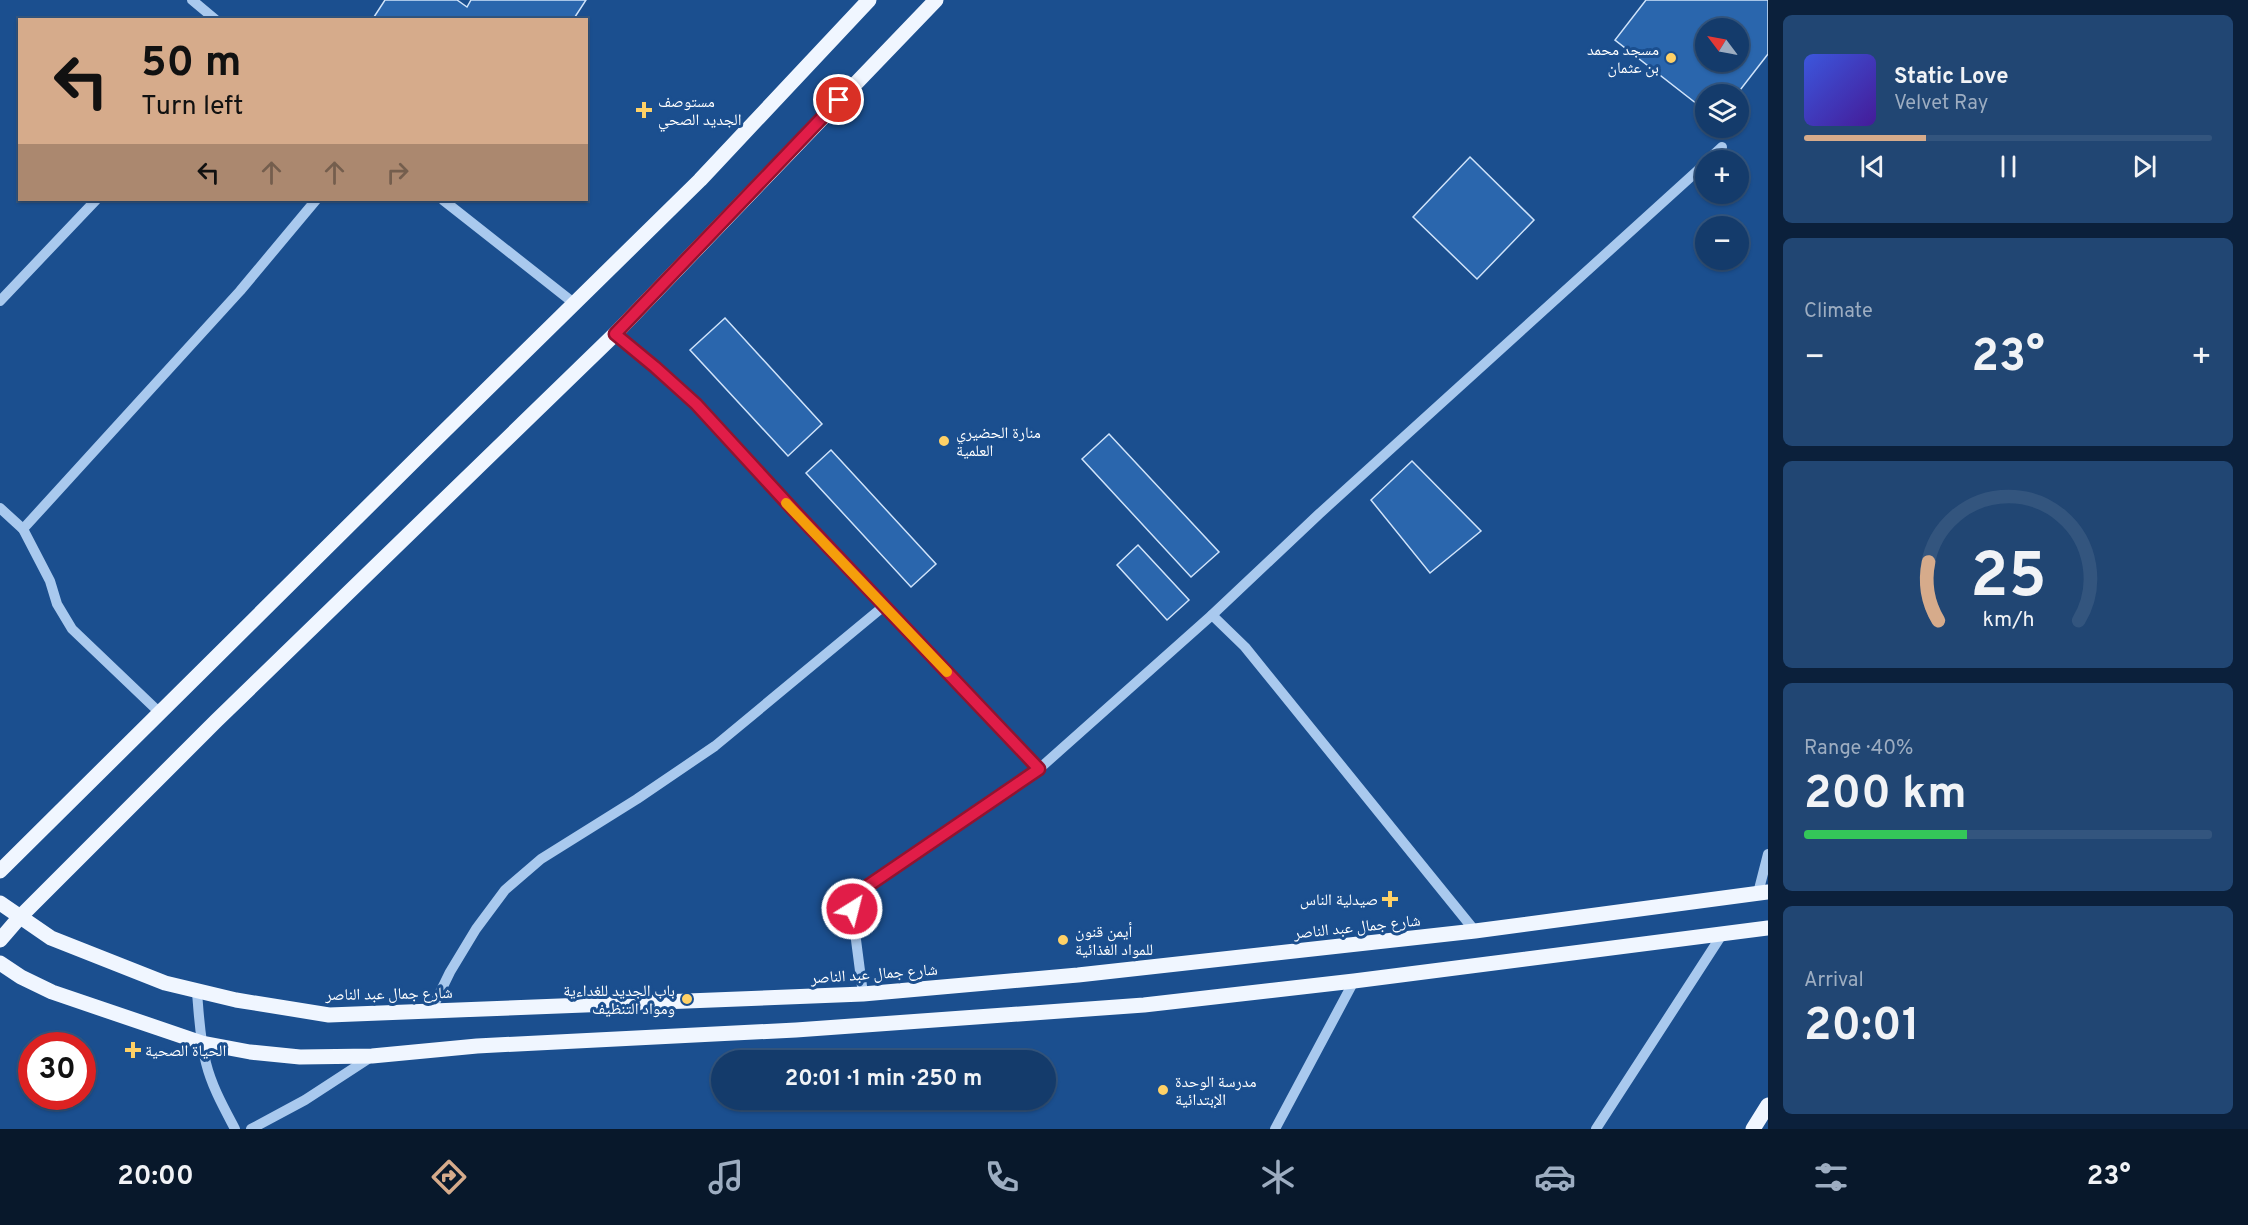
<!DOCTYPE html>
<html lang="en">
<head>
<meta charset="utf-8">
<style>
	:root { --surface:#143b6b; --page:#214673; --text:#f1f3f6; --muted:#9dadc1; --line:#33557e; --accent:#d6ab8b }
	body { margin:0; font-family:Overpass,"Noto Naskh Arabic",sans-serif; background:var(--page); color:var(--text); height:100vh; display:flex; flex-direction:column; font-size:22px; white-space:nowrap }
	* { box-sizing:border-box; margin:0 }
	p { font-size:20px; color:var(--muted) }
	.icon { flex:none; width:33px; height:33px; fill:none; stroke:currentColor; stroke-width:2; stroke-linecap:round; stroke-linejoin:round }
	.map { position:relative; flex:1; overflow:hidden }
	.panel { display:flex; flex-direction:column; gap:15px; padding:15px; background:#0b203b; width:480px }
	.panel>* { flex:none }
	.banner { position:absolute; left:18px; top:18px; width:570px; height:183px; border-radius:0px; box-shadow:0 2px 4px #0004,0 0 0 2px var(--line); background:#d6ab8b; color:#111; overflow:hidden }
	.needle { width:39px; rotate:302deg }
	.buttons { position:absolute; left:1695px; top:18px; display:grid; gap:12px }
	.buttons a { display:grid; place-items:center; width:54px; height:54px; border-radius:50%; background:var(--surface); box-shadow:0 2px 4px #0004,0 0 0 2px var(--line); font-size:30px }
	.speed { position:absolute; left:18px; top:1032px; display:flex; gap:12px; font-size:30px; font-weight:700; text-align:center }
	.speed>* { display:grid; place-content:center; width:78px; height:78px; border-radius:50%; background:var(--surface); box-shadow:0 2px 4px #0004,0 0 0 2px var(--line); line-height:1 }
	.speed .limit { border:9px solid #d22; background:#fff; color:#111 }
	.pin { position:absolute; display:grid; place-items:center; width:51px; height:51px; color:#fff; margin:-26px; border:3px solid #fff; border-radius:50%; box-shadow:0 2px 6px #0007 }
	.me { position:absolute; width:66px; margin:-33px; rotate:36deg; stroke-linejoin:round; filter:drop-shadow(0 0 4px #0008) }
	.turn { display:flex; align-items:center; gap:21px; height:126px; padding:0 24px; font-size:27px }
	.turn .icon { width:78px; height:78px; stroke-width:2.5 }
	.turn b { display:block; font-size:42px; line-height:51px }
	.lanes { display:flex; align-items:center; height:57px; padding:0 24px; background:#0003; justify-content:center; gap:30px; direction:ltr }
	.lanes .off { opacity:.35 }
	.big { font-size:45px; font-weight:700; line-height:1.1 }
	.panel .card { flex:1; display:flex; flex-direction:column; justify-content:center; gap:9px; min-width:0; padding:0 21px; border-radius:9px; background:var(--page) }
	.panel .dial { align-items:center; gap:0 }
	.dial svg { height:156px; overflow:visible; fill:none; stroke:var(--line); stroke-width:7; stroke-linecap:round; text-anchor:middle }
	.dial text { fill:var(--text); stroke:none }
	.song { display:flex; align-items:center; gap:18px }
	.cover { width:72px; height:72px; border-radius:9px; background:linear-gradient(135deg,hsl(230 70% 55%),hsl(260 70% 35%)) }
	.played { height:6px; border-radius:3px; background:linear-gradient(90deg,var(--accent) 30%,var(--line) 30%) }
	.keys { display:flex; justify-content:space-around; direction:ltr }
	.heat { display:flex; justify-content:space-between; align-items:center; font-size:33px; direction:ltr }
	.charge { height:9px; border-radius:4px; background:linear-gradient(90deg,#34c759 40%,var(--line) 0) }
	.trip { position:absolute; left:711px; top:1050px; width:345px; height:60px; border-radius:30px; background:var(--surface); box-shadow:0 2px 4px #0004,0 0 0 2px var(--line); font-weight:700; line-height:60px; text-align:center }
	.menu { display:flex; height:96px; justify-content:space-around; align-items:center; background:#08182b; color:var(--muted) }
	.menu .icon { width:42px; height:42px }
	.menu .on { color:var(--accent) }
	.menu b { font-size:27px; color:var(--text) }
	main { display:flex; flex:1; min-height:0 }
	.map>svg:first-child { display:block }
</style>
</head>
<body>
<main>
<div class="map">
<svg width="1768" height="1129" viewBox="0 0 1768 1129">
	<rect width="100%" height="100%" fill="#1b4f8f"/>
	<g fill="#2a66ad" stroke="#cfe3fa" stroke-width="1.5" fill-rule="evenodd">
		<path d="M385,0H457L467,7L471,0H586L573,20H372Z"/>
		<path d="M1646,0H1768V54L1737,94H1706V111L1615,40ZM1706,28H1738V62H1706Z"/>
		<path d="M1470,157L1534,220L1477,279L1413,217Z"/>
		<path d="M725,318L822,424L788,456L690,350Z"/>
		<path d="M1109,434L1219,552L1191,577L1082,459Z"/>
		<path d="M831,450L936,564L911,587L806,473Z"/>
		<path d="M1412,461L1481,531L1430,573L1371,500Z"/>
		<path d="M1138,545L1189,600L1167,620L1117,565Z"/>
	</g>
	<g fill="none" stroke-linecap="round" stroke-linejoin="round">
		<g stroke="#a9c9ee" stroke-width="10">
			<path d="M192,0L216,20"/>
			<path d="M1708,160L1722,147"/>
			<path d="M443,200L575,304"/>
			<path d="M0,301L96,200"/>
			<path d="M615,334L655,367L696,404L798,515L1039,769"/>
			<path d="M0,508L23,529L50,581L57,604L72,629L160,713"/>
			<path d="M23,529L240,291L316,200"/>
			<path d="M1212,615L1245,647L1475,931"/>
			<path d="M1758,893L1768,854"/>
			<path d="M197,992C199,1016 200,1040 206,1063C212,1087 224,1108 235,1129"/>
			<path d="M863,994L852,909V901L858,894L1039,769L1212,615L1319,514L1706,163"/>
			<path d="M431,1011L450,972L476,929L505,890L541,859L637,799L715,746L884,606"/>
			<path d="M251,1129L305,1100L371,1057"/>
			<path d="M1275,1129L1354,981"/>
			<path d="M1596,1129L1723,933"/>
		</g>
		<g stroke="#f0f6ff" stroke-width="15">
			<path d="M0,871L420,455L700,180L869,0"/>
			<path d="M0,903L51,938L165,983L236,1000L329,1015L863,994L1078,975L1475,931L1768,892"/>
			<path d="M0,940L19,918L216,721L615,334L936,0"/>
			<path d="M0,963L21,977L52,992L202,1043L250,1052L300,1057L372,1056L477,1046L796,1030L1144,1005L1354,981L1768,928"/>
			<path d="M1753,1129L1768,1105"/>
		</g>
	</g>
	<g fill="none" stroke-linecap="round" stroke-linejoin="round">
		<defs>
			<path id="route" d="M839,100L615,334L655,367L696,404L798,515L1039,769L869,885L852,901V909"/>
		</defs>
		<use href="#route" stroke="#92132f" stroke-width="15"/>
		<use href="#route" stroke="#e11d48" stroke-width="10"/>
		<path stroke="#f59e0b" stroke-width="10" d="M786,503L947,672"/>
	</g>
	<g fill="#ffd166" stroke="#1b4f8f" stroke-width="2">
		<circle cx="1671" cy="58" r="6"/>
		<path d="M641 101h6v6h6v6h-6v6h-6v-6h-6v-6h6z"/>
		<circle cx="944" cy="441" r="6"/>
		<path d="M1387 890h6v6h6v6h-6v6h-6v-6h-6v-6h6z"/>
		<circle cx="1063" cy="940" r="6"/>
		<circle cx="687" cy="999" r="6"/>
		<path d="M130 1041h6v6h6v6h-6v6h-6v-6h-6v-6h6z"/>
		<circle cx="1163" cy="1090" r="6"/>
	</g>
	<g text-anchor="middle" stroke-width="6" stroke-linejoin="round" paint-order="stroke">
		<g font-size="16" fill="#fff" stroke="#1b4f8f" text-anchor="start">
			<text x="1659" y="55" text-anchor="end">مسجد محمد<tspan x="1659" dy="18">بن عثمان</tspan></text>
			<text x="658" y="107">مستوصف<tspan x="658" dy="18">الجديد الصحي</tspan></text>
			<text x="956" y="438">منارة الحضيري<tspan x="956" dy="18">العلمية</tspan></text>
			<text x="1378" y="905" text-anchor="end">صيدلية الناس</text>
			<text x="1075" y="937">أيمن قنون<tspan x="1075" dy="18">للمواد الغذائية</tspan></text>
			<text x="675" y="996" text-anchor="end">باب الجديد للغداءية<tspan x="675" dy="18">ومواد التنظيف</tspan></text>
			<text x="145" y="1056">الحياة الصحية</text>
			<text x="1175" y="1087">مدرسة الوحدة<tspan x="1175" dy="18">الإبتدائية</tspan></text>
		</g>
		<g font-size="16" fill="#fff" stroke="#1b4f8f">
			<text transform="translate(1357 926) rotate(-6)" y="6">شارع جمال عبد الناصر</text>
			<text transform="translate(874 973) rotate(-4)" y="6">شارع جمال عبد الناصر</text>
			<text transform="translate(389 993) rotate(-1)" y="6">شارع جمال عبد الناصر</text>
		</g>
	</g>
</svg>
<div class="buttons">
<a><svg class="needle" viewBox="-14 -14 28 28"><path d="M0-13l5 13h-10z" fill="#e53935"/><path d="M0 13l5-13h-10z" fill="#9dadc1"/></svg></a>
<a><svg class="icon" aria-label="layers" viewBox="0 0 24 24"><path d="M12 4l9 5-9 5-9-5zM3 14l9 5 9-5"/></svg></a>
<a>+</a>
<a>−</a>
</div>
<div class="speed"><div class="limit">30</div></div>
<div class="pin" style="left:839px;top:100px;background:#d93025"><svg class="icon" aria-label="arrive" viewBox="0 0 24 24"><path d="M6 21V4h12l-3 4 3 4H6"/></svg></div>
<svg class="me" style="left:852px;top:909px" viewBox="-20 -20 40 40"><circle r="17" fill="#e11d48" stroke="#fff" stroke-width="3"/><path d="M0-11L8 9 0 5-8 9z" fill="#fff"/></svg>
<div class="trip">20:01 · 1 min · 250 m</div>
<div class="banner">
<div class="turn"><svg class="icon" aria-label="left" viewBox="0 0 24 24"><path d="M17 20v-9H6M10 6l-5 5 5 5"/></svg><div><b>50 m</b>Turn left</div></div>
<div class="lanes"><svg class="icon" aria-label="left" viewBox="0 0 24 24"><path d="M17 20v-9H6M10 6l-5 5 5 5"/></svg><svg class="icon off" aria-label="ahead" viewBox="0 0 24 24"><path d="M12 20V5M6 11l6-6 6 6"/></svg><svg class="icon off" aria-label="ahead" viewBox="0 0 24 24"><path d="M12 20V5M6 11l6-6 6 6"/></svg><svg class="icon off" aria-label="right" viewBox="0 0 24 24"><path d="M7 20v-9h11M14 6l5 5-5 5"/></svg></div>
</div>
</div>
<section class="panel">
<div class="card">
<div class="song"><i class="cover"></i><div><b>Static Love</b><p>Velvet Ray</p></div></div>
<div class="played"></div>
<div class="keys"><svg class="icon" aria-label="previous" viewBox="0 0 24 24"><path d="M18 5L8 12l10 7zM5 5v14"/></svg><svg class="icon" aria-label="pause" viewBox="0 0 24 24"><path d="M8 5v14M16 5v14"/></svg><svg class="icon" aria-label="next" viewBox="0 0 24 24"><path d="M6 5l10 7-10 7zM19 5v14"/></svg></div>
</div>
<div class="card"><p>Climate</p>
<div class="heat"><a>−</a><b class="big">23°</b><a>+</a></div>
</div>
<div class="card dial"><svg viewBox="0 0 100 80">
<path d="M14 69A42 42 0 1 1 86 69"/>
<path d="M14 69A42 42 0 0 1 9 39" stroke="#d6ab8b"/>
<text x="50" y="56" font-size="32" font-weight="700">25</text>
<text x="50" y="72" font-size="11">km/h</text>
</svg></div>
<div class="card"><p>Range · 40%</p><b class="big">200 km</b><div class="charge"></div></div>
<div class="card"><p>Arrival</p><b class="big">20:01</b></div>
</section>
</main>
<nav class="menu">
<b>20:00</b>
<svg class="icon on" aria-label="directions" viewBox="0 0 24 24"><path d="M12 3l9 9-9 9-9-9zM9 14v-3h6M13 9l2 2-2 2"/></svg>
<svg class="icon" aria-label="music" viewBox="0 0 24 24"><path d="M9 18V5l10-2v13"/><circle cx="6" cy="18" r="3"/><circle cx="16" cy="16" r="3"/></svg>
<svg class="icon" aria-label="phone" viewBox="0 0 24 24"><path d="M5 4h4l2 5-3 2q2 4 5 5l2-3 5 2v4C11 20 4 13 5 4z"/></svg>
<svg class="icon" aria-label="climate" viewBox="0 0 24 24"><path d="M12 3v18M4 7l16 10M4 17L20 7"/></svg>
<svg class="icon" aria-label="car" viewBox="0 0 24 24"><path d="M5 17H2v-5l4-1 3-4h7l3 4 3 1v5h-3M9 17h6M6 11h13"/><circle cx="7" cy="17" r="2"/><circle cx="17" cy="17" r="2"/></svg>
<svg class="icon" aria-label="filters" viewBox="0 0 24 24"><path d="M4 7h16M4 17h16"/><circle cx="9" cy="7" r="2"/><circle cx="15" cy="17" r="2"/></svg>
<b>23°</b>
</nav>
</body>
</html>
